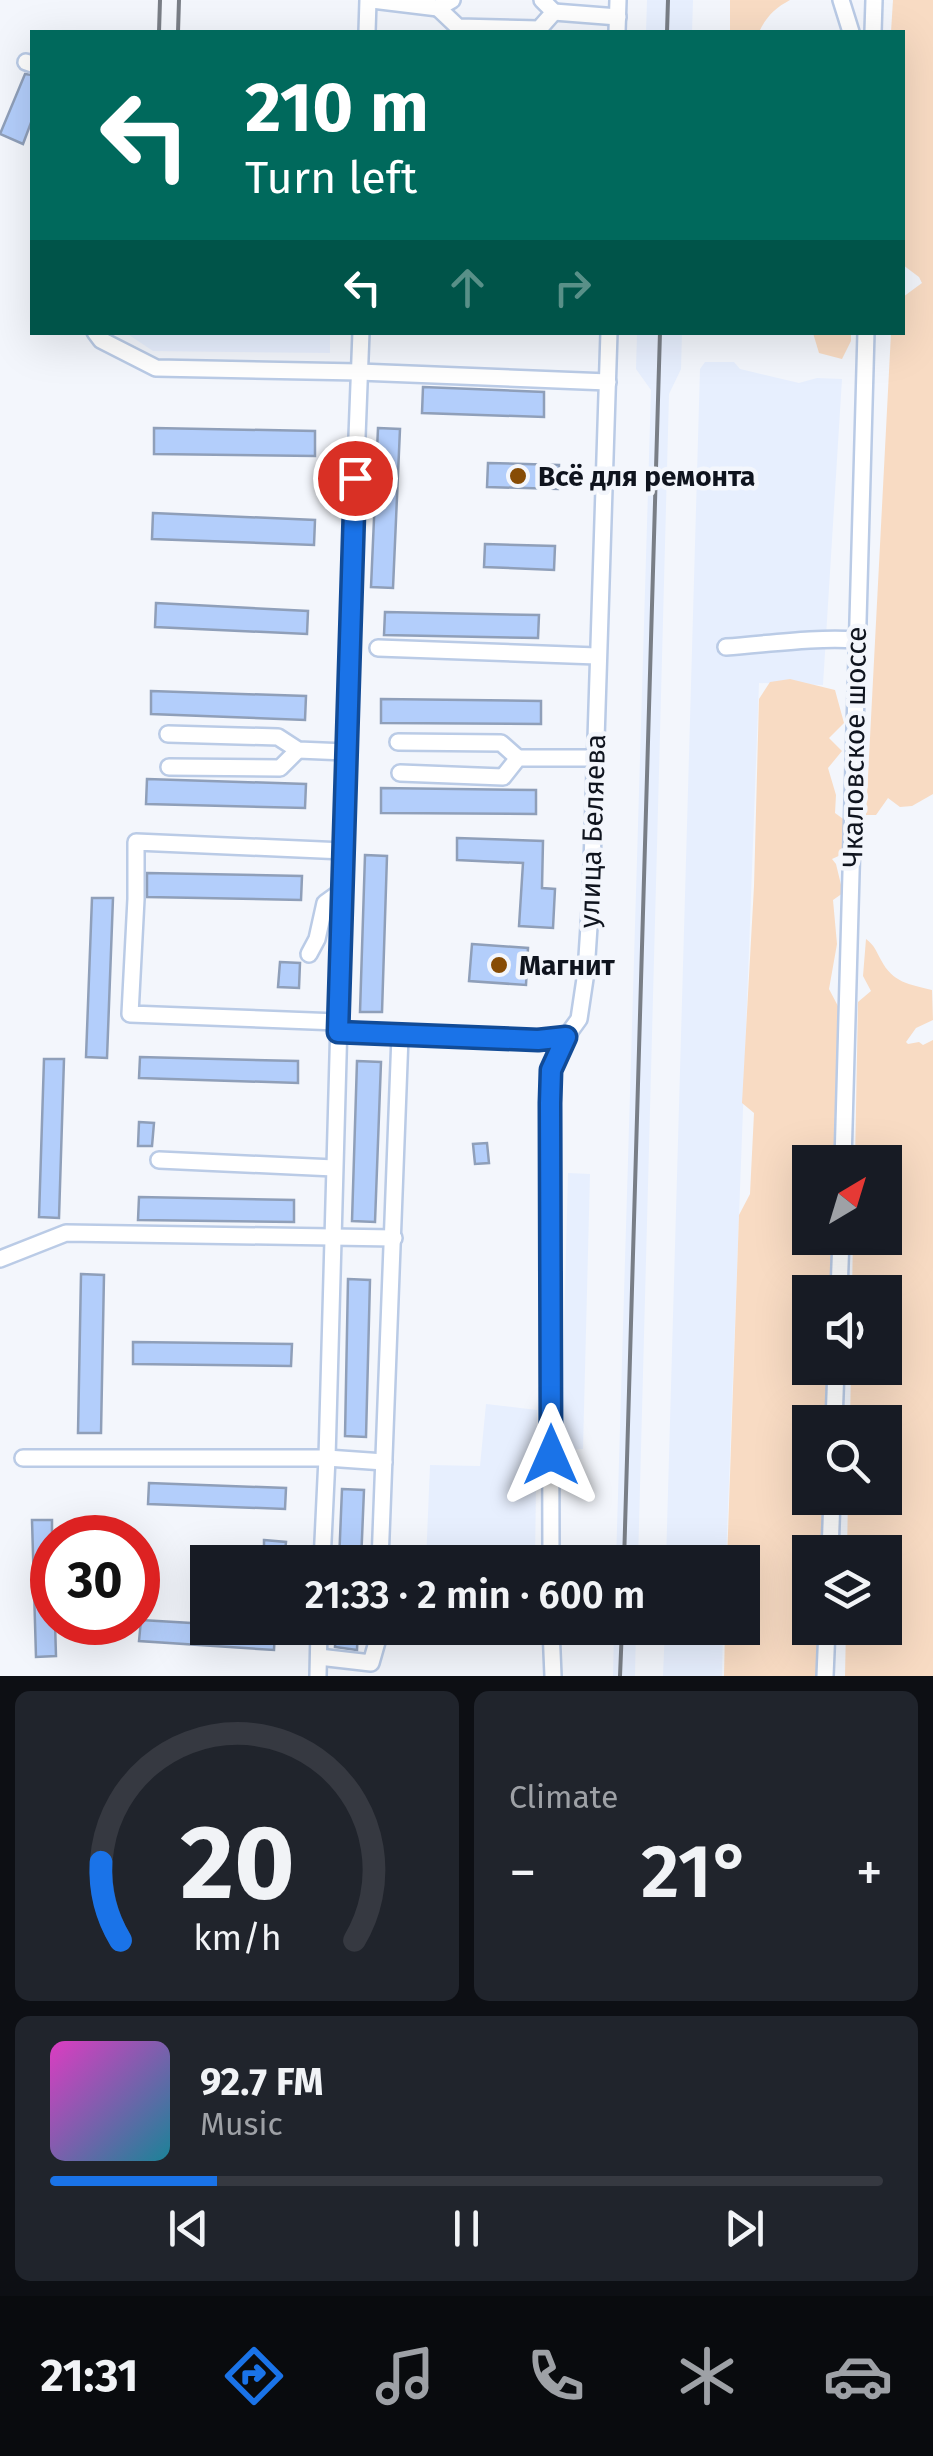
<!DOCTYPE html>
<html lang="en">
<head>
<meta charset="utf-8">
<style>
	:root { --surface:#171b24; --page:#20242c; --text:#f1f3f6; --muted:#9ea1a6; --line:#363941; --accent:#1a73e8 }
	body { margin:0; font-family:"Fira Sans",sans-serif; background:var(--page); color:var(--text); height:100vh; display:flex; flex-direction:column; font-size:38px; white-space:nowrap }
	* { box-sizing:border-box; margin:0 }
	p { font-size:32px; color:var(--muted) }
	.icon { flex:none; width:55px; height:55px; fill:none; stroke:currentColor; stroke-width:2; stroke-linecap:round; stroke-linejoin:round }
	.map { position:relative; height:1676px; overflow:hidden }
	.panel { display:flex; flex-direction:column; gap:15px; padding:15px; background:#0d0f14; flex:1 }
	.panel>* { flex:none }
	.guide { position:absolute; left:30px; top:30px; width:875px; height:305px; border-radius:0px; box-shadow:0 10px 40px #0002; background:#00695c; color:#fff; overflow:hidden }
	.needle { width:65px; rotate:38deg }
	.buttons { position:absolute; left:792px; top:1145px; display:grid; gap:20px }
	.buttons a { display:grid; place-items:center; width:110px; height:110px; border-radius:0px; background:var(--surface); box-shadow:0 10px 40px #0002; font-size:50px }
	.speed { position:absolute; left:30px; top:1515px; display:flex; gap:20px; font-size:50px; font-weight:700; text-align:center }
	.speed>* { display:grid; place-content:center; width:130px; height:130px; border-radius:50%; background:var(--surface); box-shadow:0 10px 40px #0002; line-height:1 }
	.speed .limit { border:15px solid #d22; background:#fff; color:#111 }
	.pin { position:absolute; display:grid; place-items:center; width:85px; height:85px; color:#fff; margin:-42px; border:5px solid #fff; border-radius:50%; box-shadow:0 2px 10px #0007 }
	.me { position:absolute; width:110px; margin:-55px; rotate:0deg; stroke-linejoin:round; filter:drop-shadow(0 0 8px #0008) }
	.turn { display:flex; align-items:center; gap:35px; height:210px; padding:0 50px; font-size:45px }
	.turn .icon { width:130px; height:130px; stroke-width:2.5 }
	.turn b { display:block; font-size:70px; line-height:85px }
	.lanes { display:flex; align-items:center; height:95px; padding:0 50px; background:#0003; justify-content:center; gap:50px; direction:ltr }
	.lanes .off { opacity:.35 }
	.big { font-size:75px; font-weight:600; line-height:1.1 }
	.panel .card { flex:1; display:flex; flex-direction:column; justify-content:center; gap:15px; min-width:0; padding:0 35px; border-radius:15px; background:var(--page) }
	.panel .dial { align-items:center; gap:0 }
	.dial svg { height:260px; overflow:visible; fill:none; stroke:var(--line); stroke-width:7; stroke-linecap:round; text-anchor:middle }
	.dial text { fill:var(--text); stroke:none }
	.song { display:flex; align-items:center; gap:30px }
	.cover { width:120px; height:120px; border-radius:15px; background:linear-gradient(135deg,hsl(310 70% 55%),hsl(190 70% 35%)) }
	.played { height:10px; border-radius:5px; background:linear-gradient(90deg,var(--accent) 20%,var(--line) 20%) }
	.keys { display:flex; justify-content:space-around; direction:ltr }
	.heat { display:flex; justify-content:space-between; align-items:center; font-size:55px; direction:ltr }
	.panel .tiles { flex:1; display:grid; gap:15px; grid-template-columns:1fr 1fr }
	.card:last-child { grid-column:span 2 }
	.trip { position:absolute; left:190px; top:1545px; width:570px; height:100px; border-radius:0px; background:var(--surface); box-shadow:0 10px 40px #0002; font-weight:600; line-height:100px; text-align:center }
	.tabs { display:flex; height:160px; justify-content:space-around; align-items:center; background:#090b0e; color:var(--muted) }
	.tabs .icon { width:70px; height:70px }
	.tabs .selected { color:var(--accent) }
	.tabs b { font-size:45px; color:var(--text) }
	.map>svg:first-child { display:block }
</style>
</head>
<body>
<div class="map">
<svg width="933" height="1676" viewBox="0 0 933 1676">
	<rect width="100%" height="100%" fill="#f3f6fc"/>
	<g fill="#e7effe">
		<path d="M647,0H693L692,32H646Z"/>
		<path d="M126,333H330V353L153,351Z"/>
		<path d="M637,333H682L681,369L669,394L638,1562H616L651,390L636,369Z"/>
		<path d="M705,362H734L740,369L799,383L817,378L842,379L823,685L759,683L726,1562H666L700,369Z"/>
		<path d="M568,1173L590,1174L583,1449L561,1450Z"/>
		<path d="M486,1404L537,1410L535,1562H426L430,1465L480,1466Z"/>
		<path d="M424,1628H535L534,1644L423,1643Z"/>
		<path d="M614,1628H636L635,1676H613Z"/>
		<path d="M665,1628H723L722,1676H663Z"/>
	</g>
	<g fill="#f8dbc3">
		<path d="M730,0H790C775,8 766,17 759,32H730Z"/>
		<path d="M893,0H933V794L912,806L900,807L888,798L876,815H866L891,333L902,332L903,297L922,283L919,277L903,265L902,32H891Z"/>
		<path d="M813,333H851V341L842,359L819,353Z"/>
		<path d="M790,679L835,690L844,723L829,738L842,751L828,768L836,795L835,813L846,821L845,853L832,859L836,864L843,893L833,900L837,944L829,989L840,1010L836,1162H810V1238H833L830,1292H810V1368H827L825,1422H810V1498H824L823,1552H810V1628H821V1676H724L725,1628H742V1562H727L739,1215L750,1194L754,1113L742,1103L754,886L759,699L770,682Z"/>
		<path d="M866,939C875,946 876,951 881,960C893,983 909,984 932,990L933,1020L916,1028L906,1042L908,1044L919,1042L923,1045L933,1040V1676H845L846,1628H885V1552H847L848,1498H885V1422H850L851,1368H885V1292H852L853,1238H885V1162H855L858,1002L871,991L863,976Z"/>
	</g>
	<g fill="#b3cefb" stroke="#8f9fb9" stroke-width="2.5">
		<path d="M25,74L32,75V120L23,144L0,134Z"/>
		<path d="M423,387L544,392V417L422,413Z"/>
		<path d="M154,428L315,431V456L154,454Z"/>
		<path d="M378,428L400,429L393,588L371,587Z"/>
		<path d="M488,463L559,465L558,489L487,487Z"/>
		<path d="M153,513L315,520L314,545L152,539Z"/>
		<path d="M485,544L555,546L554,570L484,567Z"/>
		<path d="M156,603L308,611L307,634L155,627Z"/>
		<path d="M385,612L539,615L538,638L384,635Z"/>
		<path d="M151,691L306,696L305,720L151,714Z"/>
		<path d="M381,699L541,701V724L381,723Z"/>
		<path d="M147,779L306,784L305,808L146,804Z"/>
		<path d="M381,788L536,790V814L381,813Z"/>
		<path d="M457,838L543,841L542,888L555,889L553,928L519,926L523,863L457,860Z"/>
		<path d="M365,855L387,856L382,1012H360Z"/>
		<path d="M147,873L302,876L301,900L147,897Z"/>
		<path d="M92,898H113L107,1058L86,1057Z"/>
		<path d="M472,944L528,948L526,985L469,981Z"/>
		<path d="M280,962L300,963L299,988L278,987Z"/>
		<path d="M140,1057L298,1061V1083L139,1078Z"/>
		<path d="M44,1059H64L59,1218L39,1217Z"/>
		<path d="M357,1061L381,1062L375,1222L352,1221Z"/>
		<path d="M139,1122L154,1123L152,1146H138Z"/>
		<path d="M487,1143L489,1163L475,1164L473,1144Z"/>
		<path d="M139,1197L294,1200V1222L138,1220Z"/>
		<path d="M81,1274L104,1275L101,1433H78Z"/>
		<path d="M348,1279L370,1280L366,1437L345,1436Z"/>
		<path d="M133,1342L292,1344L291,1366L133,1364Z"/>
		<path d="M149,1483L286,1488L285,1509L148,1504Z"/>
		<path d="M342,1489L364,1490L361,1562H339Z"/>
		<path d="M32,1520H52V1622H55L56,1656L36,1657Z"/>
		<path d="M264,1540L286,1542L285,1552L264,1551Z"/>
		<path d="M141,1620L208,1624V1628L275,1629L274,1650L139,1641Z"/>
		<path d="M336,1628H358L357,1650L335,1647Z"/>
	</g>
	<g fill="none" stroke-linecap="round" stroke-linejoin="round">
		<defs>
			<g id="minor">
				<path d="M372,0L438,8L452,0"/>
				<path d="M841,0L851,32"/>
				<path d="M438,8L458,27L539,29L554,12L542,0"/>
				<path d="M554,12L618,17"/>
				<path d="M367,32L368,0"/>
				<path d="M617,32L618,0"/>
				<path d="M873,32L874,0"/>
				<path d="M26,62L32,64"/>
				<path d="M95,332L101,340L156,368L359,372L608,382"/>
				<path d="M726,647C769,644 814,637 857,640"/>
				<path d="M378,648L597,656"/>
				<path d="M168,734L278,737L298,750L346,752"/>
				<path d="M398,742L501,743L518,758"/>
				<path d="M169,767L280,768L298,750"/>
				<path d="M400,773L503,777L518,758H595"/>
				<path d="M309,954L317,939L325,903L343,890"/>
				<path d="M338,1022L130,1014L136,899V842L344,851"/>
				<path d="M338,1032L538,1040L566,1037"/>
				<path d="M159,1160L334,1168"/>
				<path d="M843,1162L866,332"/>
				<path d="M0,1259L66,1233L394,1238"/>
				<path d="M839,1292L841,1238"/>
				<path d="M834,1422L836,1368"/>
				<path d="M23,1458H327L384,1462"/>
				<path d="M830,1552L832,1498"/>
				<path d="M322,1562L327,1458L350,620L361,332"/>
				<path d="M380,1562L400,1036"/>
				<path d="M551,1562L550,1103L551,1070L566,1037L579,1019L586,972L591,896L609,332"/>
				<path d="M551,1628L553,1676"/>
				<path d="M319,1657L371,1663L377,1642L378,1628"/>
				<path d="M318,1676L319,1628"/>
				<path d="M825,1676L827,1628"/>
			</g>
		</defs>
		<use href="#minor" stroke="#bacbe6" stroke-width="20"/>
		<use href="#minor" stroke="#fff" stroke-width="15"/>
		<g stroke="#797e86" stroke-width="4">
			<path d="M159,32L160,0"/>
			<path d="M178,32L179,0"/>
			<path d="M667,32L668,0"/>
			<path d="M624,1562L660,332"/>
			<path d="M620,1676L622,1628"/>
		</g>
	</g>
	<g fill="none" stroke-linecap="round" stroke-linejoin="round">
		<defs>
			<path id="route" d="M355,478L338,1032L538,1040L566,1037L551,1070L550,1103L551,1455"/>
		</defs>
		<use href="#route" stroke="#114b97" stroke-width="25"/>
		<use href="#route" stroke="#1a73e8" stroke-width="18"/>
	</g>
	<g fill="#874c05" stroke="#f3f6fc" stroke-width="4">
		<circle cx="518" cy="476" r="10"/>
		<circle cx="499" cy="965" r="10"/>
	</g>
	<g text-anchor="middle" stroke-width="9" stroke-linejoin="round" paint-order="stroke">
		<g font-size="28" font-weight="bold" fill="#0f141e" stroke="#f3f6fc" text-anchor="start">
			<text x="538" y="486">Всё для ремонта</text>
			<text x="519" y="975">Магнит</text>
		</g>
		<g font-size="28" fill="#0f141e" stroke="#f3f6fc">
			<text transform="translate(854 747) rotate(-89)" y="10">Чкаловское шоссе</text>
			<text transform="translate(592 831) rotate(-88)" y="10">улица Беляева</text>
		</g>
	</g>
</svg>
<div class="buttons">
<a><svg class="needle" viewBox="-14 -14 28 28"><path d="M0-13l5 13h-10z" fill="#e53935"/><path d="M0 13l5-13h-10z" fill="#9ea1a6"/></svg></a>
<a><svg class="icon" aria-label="sound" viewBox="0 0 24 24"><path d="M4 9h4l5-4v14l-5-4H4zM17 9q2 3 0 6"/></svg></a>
<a><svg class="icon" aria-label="search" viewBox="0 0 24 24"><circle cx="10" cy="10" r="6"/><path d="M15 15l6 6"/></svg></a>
<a><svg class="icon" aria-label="layers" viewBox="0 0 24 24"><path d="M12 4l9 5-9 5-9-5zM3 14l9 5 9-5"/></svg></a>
</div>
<div class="speed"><div class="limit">30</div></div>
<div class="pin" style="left:355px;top:478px;background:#d93025"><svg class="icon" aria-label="arrive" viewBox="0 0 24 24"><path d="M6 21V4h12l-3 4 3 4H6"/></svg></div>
<svg class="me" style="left:551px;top:1455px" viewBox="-20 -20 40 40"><path d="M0-17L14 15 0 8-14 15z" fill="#1a73e8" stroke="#fff" stroke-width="4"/></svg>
<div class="trip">21:33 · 2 min · 600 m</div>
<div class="guide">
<div class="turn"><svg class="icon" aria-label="left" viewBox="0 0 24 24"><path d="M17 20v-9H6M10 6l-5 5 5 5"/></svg><div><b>210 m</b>Turn left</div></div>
<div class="lanes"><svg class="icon" aria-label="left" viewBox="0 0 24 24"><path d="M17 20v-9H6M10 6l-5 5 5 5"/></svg><svg class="icon off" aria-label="ahead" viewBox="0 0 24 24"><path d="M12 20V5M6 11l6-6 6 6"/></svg><svg class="icon off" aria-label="right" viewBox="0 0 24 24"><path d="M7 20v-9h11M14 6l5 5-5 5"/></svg></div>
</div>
</div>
<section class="panel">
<div class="tiles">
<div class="card dial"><svg viewBox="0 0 100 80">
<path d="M14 69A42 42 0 1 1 86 69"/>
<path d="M14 69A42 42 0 0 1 8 45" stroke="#1a73e8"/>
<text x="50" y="56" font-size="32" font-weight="700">20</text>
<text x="50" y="72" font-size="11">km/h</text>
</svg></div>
<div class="card"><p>Climate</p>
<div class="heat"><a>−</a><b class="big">21°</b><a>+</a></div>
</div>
<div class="card">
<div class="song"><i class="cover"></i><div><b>92.7 FM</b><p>Music</p></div></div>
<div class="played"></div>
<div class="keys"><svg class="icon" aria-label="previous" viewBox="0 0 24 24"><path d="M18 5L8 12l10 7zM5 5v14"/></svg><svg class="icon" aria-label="pause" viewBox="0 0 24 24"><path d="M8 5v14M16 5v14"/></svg><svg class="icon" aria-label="next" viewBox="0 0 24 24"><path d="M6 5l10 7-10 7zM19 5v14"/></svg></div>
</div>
</div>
</section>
<nav class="tabs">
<b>21:31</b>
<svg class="icon selected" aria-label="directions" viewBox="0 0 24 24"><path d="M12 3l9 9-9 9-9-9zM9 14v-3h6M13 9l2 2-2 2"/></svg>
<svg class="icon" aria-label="music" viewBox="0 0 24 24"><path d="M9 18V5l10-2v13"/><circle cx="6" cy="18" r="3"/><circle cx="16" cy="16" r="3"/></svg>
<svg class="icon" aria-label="phone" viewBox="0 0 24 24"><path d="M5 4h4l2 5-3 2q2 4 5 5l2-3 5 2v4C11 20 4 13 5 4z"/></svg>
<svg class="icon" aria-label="climate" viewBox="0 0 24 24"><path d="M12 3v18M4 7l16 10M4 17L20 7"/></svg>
<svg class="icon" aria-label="car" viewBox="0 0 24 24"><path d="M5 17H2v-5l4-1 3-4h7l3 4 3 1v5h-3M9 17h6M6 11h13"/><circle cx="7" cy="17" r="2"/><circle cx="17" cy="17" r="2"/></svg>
</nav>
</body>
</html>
